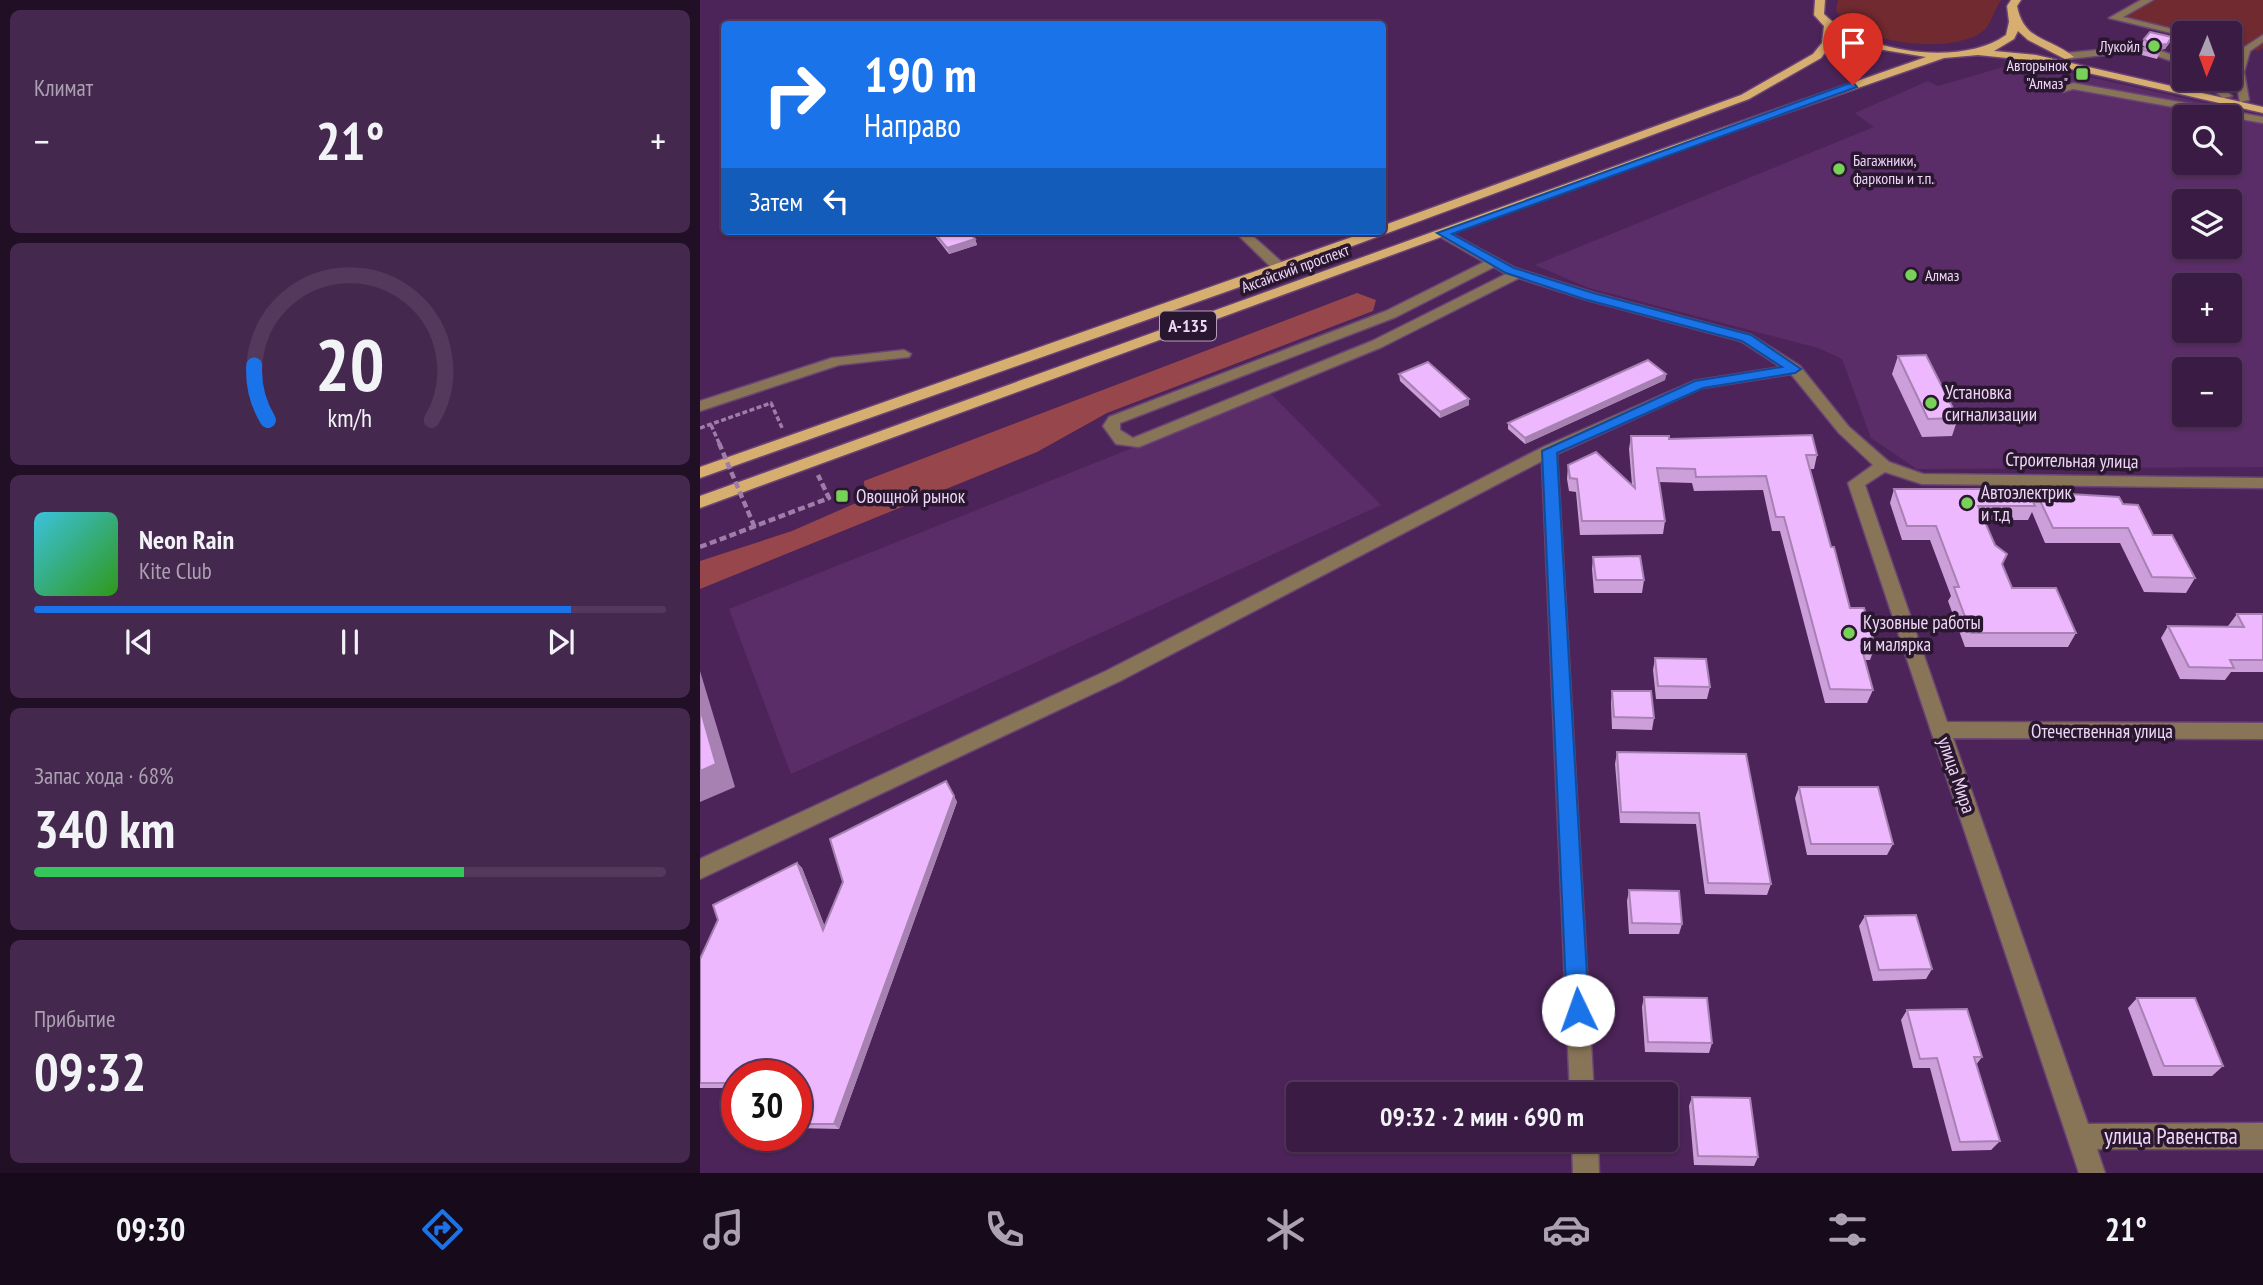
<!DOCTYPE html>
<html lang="ru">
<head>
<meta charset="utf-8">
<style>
	:root { --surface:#3a1b43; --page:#45284e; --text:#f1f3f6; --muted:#aba1b2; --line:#54395c; --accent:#1a73e8 }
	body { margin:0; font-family:"PT Sans Narrow",sans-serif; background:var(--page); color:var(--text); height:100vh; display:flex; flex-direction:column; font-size:26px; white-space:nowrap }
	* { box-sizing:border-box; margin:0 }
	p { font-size:23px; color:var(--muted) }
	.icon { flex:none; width:38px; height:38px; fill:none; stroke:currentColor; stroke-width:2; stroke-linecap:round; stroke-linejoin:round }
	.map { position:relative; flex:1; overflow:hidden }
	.sheet { display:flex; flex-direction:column; gap:10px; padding:10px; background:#200f25; width:700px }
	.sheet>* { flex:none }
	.hud { position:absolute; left:21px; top:21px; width:665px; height:214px; border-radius:7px; box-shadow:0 2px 5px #0004,0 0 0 2px var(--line); background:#1a73e8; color:#fff; overflow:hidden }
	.needle { width:46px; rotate:181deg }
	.fabs { position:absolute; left:1472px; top:21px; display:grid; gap:14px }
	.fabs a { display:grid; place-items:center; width:70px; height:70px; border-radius:7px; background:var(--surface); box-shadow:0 2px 5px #0004,0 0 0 2px var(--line); font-size:35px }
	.speed { position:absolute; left:21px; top:1060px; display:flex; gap:14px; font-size:35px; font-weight:700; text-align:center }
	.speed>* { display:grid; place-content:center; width:91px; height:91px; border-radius:50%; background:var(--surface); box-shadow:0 2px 5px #0004,0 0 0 2px var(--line); line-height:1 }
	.speed .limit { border:10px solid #d22; background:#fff; color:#111 }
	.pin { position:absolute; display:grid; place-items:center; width:60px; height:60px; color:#fff; margin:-72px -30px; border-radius:50% 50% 50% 0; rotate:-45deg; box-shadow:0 0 7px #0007 }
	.pin .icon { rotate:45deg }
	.me { position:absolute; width:77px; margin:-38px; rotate:357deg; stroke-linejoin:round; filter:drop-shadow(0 0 5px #0008) }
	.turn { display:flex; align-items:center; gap:24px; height:147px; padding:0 28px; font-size:32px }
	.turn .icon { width:91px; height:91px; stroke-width:2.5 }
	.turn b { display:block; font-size:49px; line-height:60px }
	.then { display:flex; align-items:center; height:66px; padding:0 28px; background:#0003; gap:14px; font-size:26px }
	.big { font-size:52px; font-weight:700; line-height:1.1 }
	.sheet .card { flex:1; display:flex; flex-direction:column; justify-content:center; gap:10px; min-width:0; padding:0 24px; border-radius:10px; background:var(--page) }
	.sheet .dial { align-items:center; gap:0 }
	.dial svg { height:182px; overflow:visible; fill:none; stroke:var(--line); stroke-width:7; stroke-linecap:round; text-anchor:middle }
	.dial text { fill:var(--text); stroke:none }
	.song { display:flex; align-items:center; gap:21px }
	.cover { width:84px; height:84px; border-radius:10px; background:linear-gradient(135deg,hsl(190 70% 55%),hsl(110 70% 35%)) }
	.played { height:7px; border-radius:4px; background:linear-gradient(90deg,var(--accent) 85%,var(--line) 85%) }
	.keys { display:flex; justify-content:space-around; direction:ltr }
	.heat { display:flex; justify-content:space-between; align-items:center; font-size:38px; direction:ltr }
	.charge { height:10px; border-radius:5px; background:linear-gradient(90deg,#34c759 68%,var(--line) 0) }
	.trip { position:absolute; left:586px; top:1082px; width:392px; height:70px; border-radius:7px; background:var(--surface); box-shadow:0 2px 5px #0004,0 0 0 2px var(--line); font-weight:700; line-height:70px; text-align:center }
	.tabs { display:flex; height:112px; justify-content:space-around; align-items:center; background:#170b1b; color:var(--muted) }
	.tabs .icon { width:49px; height:49px }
	.tabs .active { color:var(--accent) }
	.tabs b { font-size:32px; color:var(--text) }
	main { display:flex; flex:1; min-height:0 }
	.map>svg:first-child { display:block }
</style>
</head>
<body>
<main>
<section class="sheet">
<div class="card"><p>Климат</p>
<div class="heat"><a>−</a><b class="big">21°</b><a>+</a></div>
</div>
<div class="card dial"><svg viewBox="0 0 100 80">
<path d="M14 69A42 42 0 1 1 86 69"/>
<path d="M14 69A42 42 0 0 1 8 45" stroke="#1a73e8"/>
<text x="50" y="56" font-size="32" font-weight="700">20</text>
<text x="50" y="72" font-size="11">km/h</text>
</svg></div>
<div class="card">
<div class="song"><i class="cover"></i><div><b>Neon Rain</b><p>Kite Club</p></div></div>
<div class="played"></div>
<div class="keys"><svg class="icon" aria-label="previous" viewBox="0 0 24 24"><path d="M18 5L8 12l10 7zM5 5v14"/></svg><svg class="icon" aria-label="pause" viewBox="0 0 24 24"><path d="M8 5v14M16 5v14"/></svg><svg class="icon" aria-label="next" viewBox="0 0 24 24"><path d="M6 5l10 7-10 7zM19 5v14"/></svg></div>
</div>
<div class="card"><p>Запас хода · 68%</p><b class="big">340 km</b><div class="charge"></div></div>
<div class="card"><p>Прибытие</p><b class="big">09:32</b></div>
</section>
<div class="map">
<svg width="1563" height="1173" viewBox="0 0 1563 1173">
	<rect width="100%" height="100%" fill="#4d2459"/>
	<g fill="#5b2d68" fill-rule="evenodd">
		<path d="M1321,62L1563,116V467L1217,469L1171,438L1142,359L1118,348L889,288L835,265L1174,127L1155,113L1228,81L1238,86ZM1484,117H1530V163H1484ZM1484,201H1530V247H1484ZM1484,285H1530V331H1484ZM1484,369H1530V415H1484Z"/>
		<path d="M570,393L681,505L91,774L29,609Z"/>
	</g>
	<g fill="#702a30">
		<path d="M1138,0H1301C1294,9 1291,26 1282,32C1249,55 1159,44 1136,11Z"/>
		<path d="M1441,0H1563V48L1558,51L1530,45V33L1484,35L1406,18Z"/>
	</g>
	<path fill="#97464b" d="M657,293L676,300L673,311L407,413L337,452L0,589V561L92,531L165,499L164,481Z"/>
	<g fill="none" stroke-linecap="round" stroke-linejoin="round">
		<defs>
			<g id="minor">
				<path d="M1441,0H1453L1423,17L1489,33H1484V36L1409,18Z"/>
				<path d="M1563,35V42L1550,51L1544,72L1549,100L1540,102L1534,72L1540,50Z"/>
				<path d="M1439,46L1444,49L1443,51L1367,59L1362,56L1367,53Z"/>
				<path d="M1461,51L1484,59V65L1457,56V52Z"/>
				<path d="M1500,79H1511L1532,96L1523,98Z"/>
				<path d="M1373,83L1563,117V123L1373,89L1363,92L1358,89Z"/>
				<path d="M743,229L815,268L894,293L1051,335L1100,366L1149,427L1189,462L1223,474L1563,478V488L1222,484L1185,472L1165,485L1247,722L1563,723V739L1253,738L1388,1124L1563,1123V1149H1397L1405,1173H1379L1148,483L1173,465L1139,433L1091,374L1002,388L857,454L894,1094H870L842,461L420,681L0,879V859L406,671L843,447L994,381L1081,367L1041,341L884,299L819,278L682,347L439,447L416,444L403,426L409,417L686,311L784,262L739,236L737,233ZM794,267L806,274L672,341L433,438L420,430V423L696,317Z"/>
				<path d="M534,231H547L585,265V271H575Z"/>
				<path d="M204,350L211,354L209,357L139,365L0,411V401L132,358Z"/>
				<path d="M872,1139H898L899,1173H873Z"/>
			</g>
			<path id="major" d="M1115,0H1125L1124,14C1162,53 1262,67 1306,35L1309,22L1307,6L1311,0H1321L1317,6C1324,42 1350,37 1374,57L1365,59L1328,40L1318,31L1314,39L1294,51L1336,55L1563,107V113L1336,61L1278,55L1244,58L979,150L0,508V496L971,146L1226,57L1160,46L1133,33L1132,43L1121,58L1049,99L585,271L0,478V467L669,231H682V226L1041,95L1113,54L1122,43L1124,26L1114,15Z"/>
		</defs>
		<use href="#minor" stroke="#6a4475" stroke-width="3"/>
		<use href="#major" stroke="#6a4475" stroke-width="3"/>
		<path stroke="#9e7da8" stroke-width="3.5" stroke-dasharray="5 2.5" stroke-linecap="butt" d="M0,428L71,403L83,430"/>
		<path stroke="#9e7da8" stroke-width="4.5" stroke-dasharray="7 3.5" stroke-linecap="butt" d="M0,547L129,498L118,475"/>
		<use href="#minor" fill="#887457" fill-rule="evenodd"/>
		<use href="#major" fill="#d6af70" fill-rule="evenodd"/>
		<path stroke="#9e7da8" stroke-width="3.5" stroke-dasharray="5 2.5" stroke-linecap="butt" d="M11,425L20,445"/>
		<path stroke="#9e7da8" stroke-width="4.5" stroke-dasharray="7 3.5" stroke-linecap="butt" d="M19,443L55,528"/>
	</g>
	<g fill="#cc9eda">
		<path d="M1472,37L1470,42L1465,49L1458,50L1459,54L1457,59L1438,54L1440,49L1445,47L1442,45L1444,39Z"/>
		<path d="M231,231H268L275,239L277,245L249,254Z"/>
		<path d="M1198,356L1258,418L1252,436L1222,437L1192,374Z"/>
		<path d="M699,374L769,399V405L740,418L700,381Z"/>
		<path d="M966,374L965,380L825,444L808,429V423Z"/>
		<path d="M931,436L1117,455L1114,469H1110L1131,547L1150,608L1175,646L1170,660H1164L1173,690L1167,703H1125L1080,531H1072L1063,490L994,491L992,483L959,482L965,521L963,534L880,535L876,492L869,491L867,479L868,465L932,485L929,449Z"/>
		<path d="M1194,489L1332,501L1336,492L1423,504L1495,578L1486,593L1444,592L1420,543H1345L1332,512L1328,520H1284L1312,588L1376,633L1368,647H1265L1248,601L1251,596L1230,540H1202L1190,503Z"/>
		<path d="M893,557L944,580L942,593H894L892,569Z"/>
		<path d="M1537,614H1563V672H1531L1525,680L1480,679L1461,638L1468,626L1529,627L1528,626Z"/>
		<path d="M955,658L1010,687L1007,699H956L953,670Z"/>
		<path d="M912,691L954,718L952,730L912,729L911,703Z"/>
		<path d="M917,752L1046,754L1071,884L1067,895L1005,894L996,824L920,823L915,764Z"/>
		<path d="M246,781L257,802L139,1129L96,1128V1076H37V1088H0V959L97,863L102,868L125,927Z"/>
		<path d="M1099,787L1193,844L1187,855H1107L1095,798Z"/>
		<path d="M929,890L982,924L979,934H929L927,901Z"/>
		<path d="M1165,916L1232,969L1226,979L1173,981L1159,926Z"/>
		<path d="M944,997L1012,1043L1009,1053L945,1052L942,1007Z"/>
		<path d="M1437,998L1523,1066L1512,1076H1453L1428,1008Z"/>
		<path d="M1207,1010L1282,1057L1276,1065L1300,1141L1291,1150L1252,1151L1230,1068H1213L1201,1020Z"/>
		<path d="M992,1097L1058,1157L1054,1166L994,1165L989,1106Z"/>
	</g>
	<g fill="#a681b1">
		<path d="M1472,37L1470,42L1465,49L1455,50L1457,45Z"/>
		<path d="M335,231H349L336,235Z"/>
		<path d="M275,239L277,245L249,254L247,248Z"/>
		<path d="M966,374L965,380L825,444V438Z"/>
		<path d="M769,399V405L740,418V412Z"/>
		<path d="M0,671L35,787L0,802Z"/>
		<path d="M254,796L257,802L139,1129L134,1124Z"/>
		<path d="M97,863L102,868L128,935L123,930Z"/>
	</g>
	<g fill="#edb8fd" stroke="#a681b1" stroke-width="2">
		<path d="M1450,32L1472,37L1467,44L1457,45L1459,54L1440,49L1447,47L1449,43L1444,39Z"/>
		<path d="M233,231H268L275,239L247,248Z"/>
		<path d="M1226,355L1258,418L1228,419L1198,356Z"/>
		<path d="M948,360L966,374L825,438L808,423Z"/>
		<path d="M728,362L769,399L740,412L699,374Z"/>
		<path d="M1112,435L1117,455H1106L1131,547H1134L1150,608H1164L1175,646H1161L1173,690L1130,689L1084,517H1076L1066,476L996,477L995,469L957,468L965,521H882L877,479L870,478L868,465L896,452L935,488L931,436H969V439Z"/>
		<path d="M1194,489H1327L1335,506H1278L1295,545L1307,554L1302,564L1312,588H1356L1376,633H1271L1254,587H1259L1236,526H1207Z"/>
		<path d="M1336,492L1419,497L1423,504L1438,505L1453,535H1472L1495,578L1452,577L1428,528H1353Z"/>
		<path d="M940,556L944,580H896L893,557Z"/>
		<path d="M1537,614H1563V660H1530L1534,668L1489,667L1468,626L1544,627Z"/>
		<path d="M955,658L1006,659L1010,687L958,686Z"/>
		<path d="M912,691H951L954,718L914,717Z"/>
		<path d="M0,708L16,764L0,771Z"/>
		<path d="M917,752L1046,754L1071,884L1008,883L999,813L921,812Z"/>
		<path d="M246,781L254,796L134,1124H96V1076H37V1083H0V959L18,920L13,905L97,863L123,930L143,882L130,839Z"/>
		<path d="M1099,787H1178L1193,844H1111Z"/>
		<path d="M929,890L979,891L982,924L932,923Z"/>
		<path d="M1216,915L1232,969L1179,970L1165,916Z"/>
		<path d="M944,997L1007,998L1012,1043L948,1042Z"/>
		<path d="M1437,998H1495L1523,1066H1464Z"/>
		<path d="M1267,1009L1282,1057H1274L1300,1141L1260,1142L1237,1058L1220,1059L1207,1010Z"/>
		<path d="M992,1097L1050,1098L1058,1157L998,1156Z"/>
	</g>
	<path fill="#1a73e8" stroke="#114b97" stroke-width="2" d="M1153,82L1157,87L752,234L814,268L893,293L1051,335L1101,369L1095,373L1003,388L857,453L889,1010L885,1017L878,1020L870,1017L867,1010L842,451L995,381L1082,367L1042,341L884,299L806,273L737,233Z"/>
	<g fill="#78d158" stroke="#29172f" stroke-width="2.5">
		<circle cx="1454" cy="46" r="7"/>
		<rect x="1375" y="67" width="14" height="14" rx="3.5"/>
		<circle cx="1139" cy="169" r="7"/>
		<circle cx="1211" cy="275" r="7"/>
		<circle cx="1231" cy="403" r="7"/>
		<rect x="135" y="489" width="14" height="14" rx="3.5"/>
		<circle cx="1267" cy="503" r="7"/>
		<circle cx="1149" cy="633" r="7"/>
	</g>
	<g text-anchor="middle" stroke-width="7" stroke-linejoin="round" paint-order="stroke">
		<g font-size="16" fill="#efd6f6" stroke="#29172f" text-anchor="end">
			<text x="1440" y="52">Лукойл</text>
			<text x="1368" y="71">Авторынок<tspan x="1368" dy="18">"Алмаз"</tspan></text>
			<text x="1153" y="166" text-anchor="start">Багажники,<tspan x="1153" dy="18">фаркопы и т.п.</tspan></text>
			<text x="1225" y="281" text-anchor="start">Алмаз</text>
		</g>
		<g font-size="16" fill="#efd6f6" stroke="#29172f">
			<text transform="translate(595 268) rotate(-20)" y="6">Аксайский проспект</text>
		</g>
		<rect fill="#29172f" stroke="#b49dba" stroke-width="2" x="460" y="311.5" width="56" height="29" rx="5"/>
		<g font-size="18" font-weight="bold" fill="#efd6f6">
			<text x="488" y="332">А-135</text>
		</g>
		<g font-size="19" fill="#efd6f6" stroke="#29172f" text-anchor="start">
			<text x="1245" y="399">Установка<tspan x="1245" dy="22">сигнализации</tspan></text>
			<text x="1281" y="499">Автоэлектрик<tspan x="1281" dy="22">и т.д</tspan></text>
			<text x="156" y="503">Овощной рынок</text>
			<text x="1163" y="629">Кузовные работы<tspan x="1163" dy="22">и малярка</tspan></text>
		</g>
		<g font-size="19" fill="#efd6f6" stroke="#29172f">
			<text transform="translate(1372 460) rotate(1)" y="7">Строительная улица</text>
			<text x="1402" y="738">Отечественная улица</text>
			<text transform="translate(1257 775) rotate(71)" y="7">улица Мира</text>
		</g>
		<g font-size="23" fill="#efd6f6" stroke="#29172f">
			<text x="1471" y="1144">улица Равенства</text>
		</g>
	</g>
</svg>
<div class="fabs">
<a><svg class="needle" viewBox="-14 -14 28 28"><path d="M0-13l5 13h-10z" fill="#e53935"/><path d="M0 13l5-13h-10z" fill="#aba1b2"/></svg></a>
<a><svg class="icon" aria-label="search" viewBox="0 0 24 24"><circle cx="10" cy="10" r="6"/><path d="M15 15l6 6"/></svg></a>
<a><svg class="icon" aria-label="layers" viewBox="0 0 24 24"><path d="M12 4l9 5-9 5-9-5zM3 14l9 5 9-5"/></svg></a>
<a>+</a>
<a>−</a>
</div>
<div class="speed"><div class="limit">30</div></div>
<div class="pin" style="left:1153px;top:85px;background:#d93025"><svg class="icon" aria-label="arrive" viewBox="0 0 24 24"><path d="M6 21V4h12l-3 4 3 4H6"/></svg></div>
<svg class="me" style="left:878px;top:1010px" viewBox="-20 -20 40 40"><circle r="19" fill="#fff"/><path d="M0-13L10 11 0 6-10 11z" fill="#1a73e8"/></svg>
<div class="trip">09:32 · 2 мин · 690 m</div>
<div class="hud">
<div class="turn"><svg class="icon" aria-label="right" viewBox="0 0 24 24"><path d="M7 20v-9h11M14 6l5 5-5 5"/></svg><div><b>190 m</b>Направо</div></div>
<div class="then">Затем<svg class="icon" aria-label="left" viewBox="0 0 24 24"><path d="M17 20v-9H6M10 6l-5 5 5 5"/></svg></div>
</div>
</div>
</main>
<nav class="tabs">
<b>09:30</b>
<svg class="icon active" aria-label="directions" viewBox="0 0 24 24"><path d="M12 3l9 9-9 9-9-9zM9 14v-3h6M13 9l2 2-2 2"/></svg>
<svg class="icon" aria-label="music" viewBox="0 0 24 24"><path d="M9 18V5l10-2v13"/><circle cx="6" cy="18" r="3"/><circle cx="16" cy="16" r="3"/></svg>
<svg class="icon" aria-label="phone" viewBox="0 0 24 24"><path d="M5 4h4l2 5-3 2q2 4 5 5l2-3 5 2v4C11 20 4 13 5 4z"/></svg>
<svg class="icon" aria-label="climate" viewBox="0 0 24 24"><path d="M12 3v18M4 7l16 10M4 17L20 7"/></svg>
<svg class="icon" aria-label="car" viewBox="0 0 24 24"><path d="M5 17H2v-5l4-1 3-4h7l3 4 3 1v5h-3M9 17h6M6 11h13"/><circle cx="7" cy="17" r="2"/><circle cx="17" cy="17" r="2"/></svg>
<svg class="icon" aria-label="filters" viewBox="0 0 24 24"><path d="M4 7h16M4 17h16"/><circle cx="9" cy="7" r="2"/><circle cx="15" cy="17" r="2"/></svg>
<b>21°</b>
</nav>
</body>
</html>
